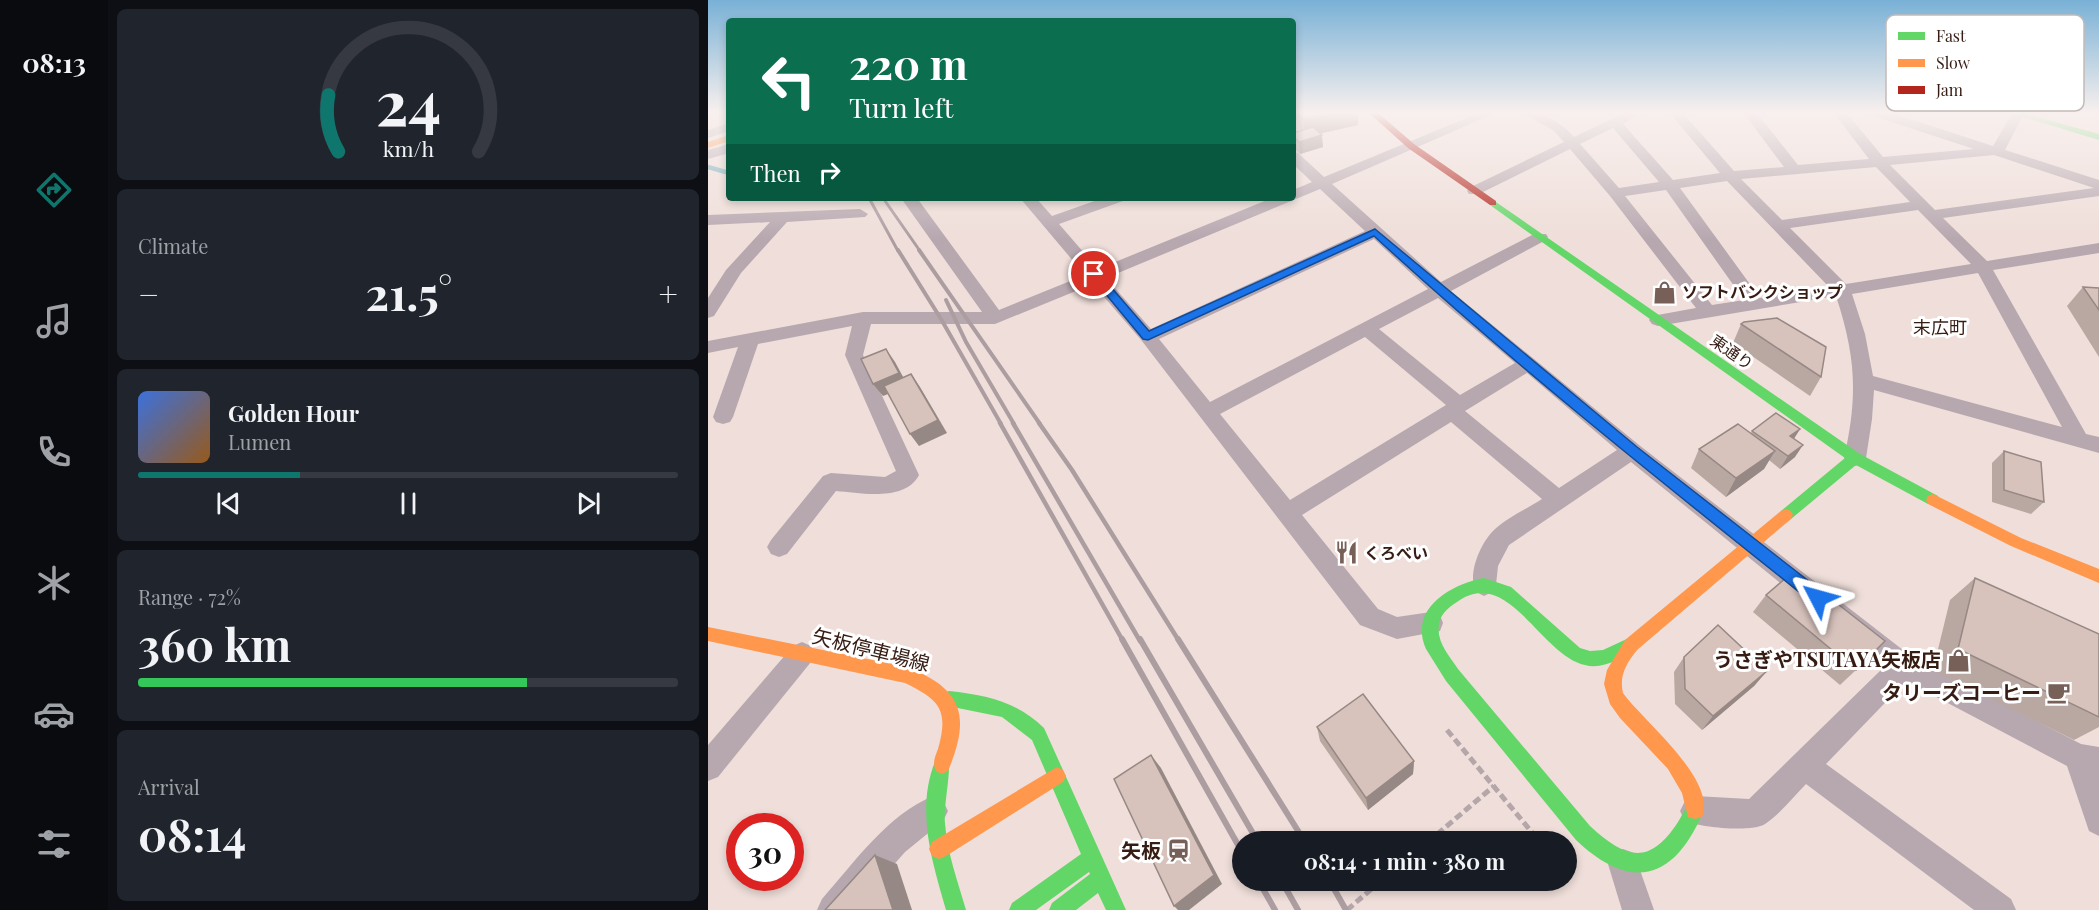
<!DOCTYPE html>
<html lang="en">
<head>
<meta charset="utf-8">
<style>
	:root { --surface:#171b24; --page:#20242c; --text:#f1f3f6; --muted:#9ea1a6; --line:#363941; --accent:#0f766e }
	body { margin:0; font-family:"Playfair Display","Noto Sans JP",serif; background:var(--page); color:var(--text); height:100vh; display:flex; flex-direction:column; font-size:22px; white-space:nowrap }
	* { box-sizing:border-box; margin:0 }
	p { font-size:20px; color:var(--muted) }
	.icon { flex:none; width:33px; height:33px; fill:none; stroke:currentColor; stroke-width:2; stroke-linecap:round; stroke-linejoin:round }
	.map { position:relative; flex:1; overflow:hidden }
	.drawer { display:flex; flex-direction:column; gap:9px; padding:9px; background:#0d0f14; width:600px }
	.drawer>* { flex:none }
	.banner { position:absolute; left:18px; top:18px; width:570px; height:183px; border-radius:6px; box-shadow:0 3px 9px #0003; background:#0b6e4f; color:#fff; overflow:hidden }
	.speed { position:absolute; left:18px; top:813px; display:flex; gap:12px; font-size:30px; font-weight:700; text-align:center }
	.speed>* { display:grid; place-content:center; width:78px; height:78px; border-radius:50%; background:var(--surface); box-shadow:0 3px 9px #0003; line-height:1 }
	.speed .limit { border:9px solid #d22; background:#fff; color:#111 }
	.pin { position:absolute; display:grid; place-items:center; width:51px; height:51px; color:#fff; margin:-26px; border:3px solid #fff; border-radius:50%; box-shadow:0 2px 6px #0007 }
	.me { position:absolute; width:66px; margin:-33px; rotate:309deg; stroke-linejoin:round; filter:drop-shadow(0 0 4px #0008) }
	.turn { display:flex; align-items:center; gap:21px; height:126px; padding:0 24px; font-size:27px }
	.turn .icon { width:78px; height:78px; stroke-width:2.5 }
	.turn b { display:block; font-size:42px; line-height:51px }
	.then { display:flex; align-items:center; height:57px; padding:0 24px; background:#0003; gap:12px; font-size:22px }
	.big { font-size:45px; font-weight:700; line-height:1.1 }
	.drawer .widget { flex:1; display:flex; flex-direction:column; justify-content:center; gap:9px; min-width:0; padding:0 21px; border-radius:9px; background:var(--page) }
	.drawer .dial { align-items:center; gap:0 }
	.dial svg { height:156px; overflow:visible; fill:none; stroke:var(--line); stroke-width:7; stroke-linecap:round; text-anchor:middle }
	.dial text { fill:var(--text); stroke:none }
	.song { display:flex; align-items:center; gap:18px }
	.cover { width:72px; height:72px; border-radius:9px; background:linear-gradient(135deg,hsl(220 70% 55%),hsl(30 70% 35%)) }
	.played { height:6px; border-radius:3px; background:linear-gradient(90deg,var(--accent) 30%,var(--line) 30%) }
	.keys { display:flex; justify-content:space-around; direction:ltr }
	.heat { display:flex; justify-content:space-between; align-items:center; font-size:33px; direction:ltr }
	.charge { height:9px; border-radius:4px; background:linear-gradient(90deg,#34c759 72%,var(--line) 0) }
	.trip { position:absolute; left:524px; top:831px; width:345px; height:60px; border-radius:30px; background:var(--surface); box-shadow:0 3px 9px #0003; font-weight:700; line-height:60px; text-align:center }
	main { display:flex; flex:1; min-height:0 }
	.dock { display:flex; flex-direction:column; width:108px; justify-content:space-around; align-items:center; background:#090b0e; color:var(--muted) }
	.dock .icon { width:42px; height:42px }
	.dock .selected { color:var(--accent) }
	.dock b { font-size:27px; color:var(--text) }
	.map>svg:first-child { display:block }
</style>
</head>
<body>
<main>
<nav class="dock">
<b>08:13</b>
<svg class="icon selected" aria-label="directions" viewBox="0 0 24 24"><path d="M12 3l9 9-9 9-9-9zM9 14v-3h6M13 9l2 2-2 2"/></svg>
<svg class="icon" aria-label="music" viewBox="0 0 24 24"><path d="M9 18V5l10-2v13"/><circle cx="6" cy="18" r="3"/><circle cx="16" cy="16" r="3"/></svg>
<svg class="icon" aria-label="phone" viewBox="0 0 24 24"><path d="M5 4h4l2 5-3 2q2 4 5 5l2-3 5 2v4C11 20 4 13 5 4z"/></svg>
<svg class="icon" aria-label="climate" viewBox="0 0 24 24"><path d="M12 3v18M4 7l16 10M4 17L20 7"/></svg>
<svg class="icon" aria-label="car" viewBox="0 0 24 24"><path d="M5 17H2v-5l4-1 3-4h7l3 4 3 1v5h-3M9 17h6M6 11h13"/><circle cx="7" cy="17" r="2"/><circle cx="17" cy="17" r="2"/></svg>
<svg class="icon" aria-label="filters" viewBox="0 0 24 24"><path d="M4 7h16M4 17h16"/><circle cx="9" cy="7" r="2"/><circle cx="15" cy="17" r="2"/></svg>
</nav>
<section class="drawer">
<div class="widget dial"><svg viewBox="0 0 100 80">
<path d="M14 69A42 42 0 1 1 86 69"/>
<path d="M14 69A42 42 0 0 1 9 40" stroke="#0f766e"/>
<text x="50" y="56" font-size="32" font-weight="700">24</text>
<text x="50" y="72" font-size="11">km/h</text>
</svg></div>
<div class="widget"><p>Climate</p>
<div class="heat"><a>−</a><b class="big">21.5°</b><a>+</a></div>
</div>
<div class="widget">
<div class="song"><i class="cover"></i><div><b>Golden Hour</b><p>Lumen</p></div></div>
<div class="played"></div>
<div class="keys"><svg class="icon" aria-label="previous" viewBox="0 0 24 24"><path d="M18 5L8 12l10 7zM5 5v14"/></svg><svg class="icon" aria-label="pause" viewBox="0 0 24 24"><path d="M8 5v14M16 5v14"/></svg><svg class="icon" aria-label="next" viewBox="0 0 24 24"><path d="M6 5l10 7-10 7zM19 5v14"/></svg></div>
</div>
<div class="widget"><p>Range · 72%</p><b class="big">360 km</b><div class="charge"></div></div>
<div class="widget"><p>Arrival</p><b class="big">08:14</b></div>
</section>
<div class="map">
<svg width="1391" height="910" viewBox="0 0 1391 910">
	<rect width="100%" height="100%" fill="#efded9"/>
	<g fill="none" stroke-linecap="round" stroke-linejoin="round">
		<path stroke="#74adbc" stroke-width="4.5" d="M0,167L21,173"/>
		<g stroke="#b4a6a9" stroke-width="5" stroke-dasharray="8 4" stroke-linecap="butt">
			<path d="M739,730L832,842"/>
			<path d="M720,842L786,786"/>
			<path d="M639,910L674,880"/>
		</g>
		<g fill="#b7a8af" fill-rule="evenodd">
			<path d="M773,112H790L624,184L733,282L826,234H838L840,237L838,240L743,291L931,445L1204,657L1373,744L1391,747V836L1381,831L1359,766L1198,681L1118,764L1303,899L1308,910H1266L1098,784C1085,797 1072,814 1057,824C1043,833 991,827 977,821L972,811L977,801L987,796L1041,799L1176,667L923,462L801,545L790,566L788,585L784,592L776,596L768,592C759,575 772,544 785,531C798,518 819,509 834,499L743,422L594,515L670,609L689,617L723,612L732,615L735,623L732,631L689,639L652,625L434,341L385,284L287,324H163L155,355L211,475C197,502 153,493 128,491L79,554L71,557L63,554L59,547L63,540L115,476L123,473L177,477L188,471L137,355L144,326L50,344L25,417L22,422L15,424L8,422L5,417L30,347L0,353V341L155,312H274L193,198H209L291,310L377,275L312,198H328L344,216L395,198H418L415,201L351,224L390,269L564,198H585V190L604,182L585,164V152L590,153L616,177ZM612,189L657,231L443,329L398,278ZM666,239L720,289L502,402L451,339ZM730,298L807,363L752,395L671,329ZM657,337L738,405L582,500L512,414ZM819,373L909,450L851,488L757,411Z"/>
			<path d="M812,112C834,112 851,120 866,137L918,112H934L915,124L965,180L1012,173L961,112H974L1026,171L1076,167L1035,112H1048L1090,165L1161,159L1125,112H1138L1175,157L1266,149L1162,115L1161,112H1180L1285,146L1305,112H1317L1297,150L1391,180V196L1235,218L1279,261L1391,243V253L1285,270L1378,434L1391,437V453L1166,390L1164,419L1158,458L1154,464L1147,466L1140,464L1136,458C1150,396 1148,357 1128,296L950,326L944,324L941,320L944,316L988,308L902,196L862,149L771,194H761L759,191L761,188L856,142L845,130ZM905,128L951,182L911,188L872,144ZM1286,155L1386,188L1227,210L1182,165ZM1168,167L1202,202L1074,220L1033,179ZM1019,181L1121,287L1052,298L972,188ZM958,190L1036,300L1004,305L917,196ZM1210,210L1263,264L1138,284L1082,228ZM1270,273L1354,427L1165,376L1157,334L1144,294Z"/>
			<path d="M21,123V131L0,138V130Z"/>
			<path d="M21,144V153L0,159V150Z"/>
			<path d="M152,209L160,214L157,217L79,222L33,273L6,316L0,318V298L18,270L62,222L0,225V215Z"/>
			<path d="M94,642L103,646L107,654L103,662L10,777L0,781V745L85,646Z"/>
			<path d="M225,796L235,801L240,811L235,821L197,852L146,910H109L114,899C146,863 179,815 225,796Z"/>
			<path d="M915,849L926,853L946,910H914L900,864L904,853Z"/>
		</g>
		<g fill="#63d668" fill-rule="evenodd">
			<path d="M1298,112H1311L1391,134V140Z"/>
			<path d="M785,200L1152,454L1230,496L1232,500L1230,504H1220L1148,465L1083,519L1078,521L1073,519L1071,515L1073,511L1137,458L782,205V201Z"/>
			<path d="M776,578L803,587L872,648L882,651L895,650L923,637L929,640L931,645L929,650C913,658 895,670 877,665C833,655 801,568 752,600C743,606 733,612 731,624C728,642 741,655 750,669L882,826C917,858 941,867 970,822C975,814 978,804 987,801L994,803L996,810C967,880 924,893 868,840L738,681L718,649C700,609 743,584 776,578Z"/>
			<path d="M241,691C278,695 308,701 336,728L418,910H398L390,893L368,910H341L344,903L382,874L381,872L328,910H301L304,903L373,854L324,740L294,717L235,705L232,699L235,693Z"/>
			<path d="M234,756L240,759C244,768 235,807 237,823C239,853 250,882 258,910H238C224,861 207,809 228,759Z"/>
		</g>
		<g fill="#ff974d" fill-rule="evenodd">
			<path d="M21,135V141L0,148V142Z"/>
			<path d="M1225,494L1313,538L1391,569V583L1303,546L1220,504L1218,500L1220,496Z"/>
			<path d="M1078,509L1083,511L1085,515L1083,519L929,650C918,664 911,676 915,693C935,721 1009,779 994,817L987,819L980,817L974,793L960,769L912,718L902,704L896,684L899,670L917,640L1073,511Z"/>
			<path d="M0,627L199,667C255,689 263,716 240,771L234,774L228,771C224,763 227,757 230,749C241,710 232,700 197,683L0,641Z"/>
			<path d="M349,767L355,770L358,776L355,782L238,856L231,859L224,856L221,849L224,842Z"/>
		</g>
		<path fill="#b3261e" fill-rule="evenodd" d="M660,112H669L706,144L788,201V205H782L700,148Z"/>
		<g stroke="#ac9da1" stroke-width="3">
			<path d="M161,198L190,251"/>
			<path d="M175,198L212,251"/>
		</g>
		<g stroke="#ac9da1" stroke-width="4">
			<path d="M190,250L233,319L293,424"/>
			<path d="M211,250L332,424"/>
			<path d="M238,300L258,342L306,424"/>
		</g>
		<g stroke="#ac9da1" stroke-width="4.5">
			<path d="M292,423L415,641"/>
			<path d="M305,423L432,641"/>
			<path d="M331,423L364,470L471,641"/>
		</g>
		<g stroke="#ac9da1" stroke-width="6">
			<path d="M414,639L534,852"/>
			<path d="M432,639L550,842"/>
			<path d="M470,639L597,842"/>
			<path d="M550,880L567,910"/>
			<path d="M573,880L590,910"/>
			<path d="M621,880L638,910"/>
		</g>
	</g>
	<g fill="#b9a7a2">
		<path d="M585,112L650,125L612,133L615,147L592,154L585,147V133L592,131L591,119L585,120Z"/>
		<path d="M1375,287L1391,288V357L1359,306Z"/>
		<path d="M1033,324L1113,377L1102,396L1025,343Z"/>
		<path d="M1092,429L1086,438L1087,457L1072,469L1061,460L1056,469L1018,497L983,468L991,449L1043,433L1044,431Z"/>
		<path d="M1296,451L1336,502L1323,514L1284,502V463Z"/>
		<path d="M1267,578L1391,717V727L1366,740L1225,670L1242,600Z"/>
		<path d="M1058,595L1148,670L1132,685L1045,612Z"/>
		<path d="M976,657L1059,671L1046,686L994,730L967,704L966,672Z"/>
		<path d="M609,727L706,761L705,774L660,810L612,741Z"/>
	</g>
	<g fill="#968884">
		<path d="M585,112H604L590,113L591,119L585,120Z"/>
		<path d="M627,112H650V125L597,137L595,119Z"/>
		<path d="M614,135L615,147L592,154L591,142Z"/>
		<path d="M178,349L187,362L200,386L175,396L165,384Z"/>
		<path d="M203,374L212,387L239,433L211,446L202,434Z"/>
		<path d="M1092,429L1084,442L1082,436Z"/>
		<path d="M1095,445L1087,457L1072,469L1080,456Z"/>
		<path d="M1067,451L1056,469L1018,497L1028,478Z"/>
		<path d="M1059,671L1046,686L994,730L1005,716Z"/>
		<path d="M443,755L453,768L514,884L481,910H470L466,906Z"/>
		<path d="M706,761L705,774L660,810L658,798Z"/>
		<path d="M167,855L189,864L204,910H185Z"/>
	</g>
	<g fill="#d7c2bc" stroke="#968884" stroke-width="1.5">
		<path d="M593,112H627L595,119L590,113Z"/>
		<path d="M605,127L614,135L591,142L585,136V133Z"/>
		<path d="M1375,287L1391,288V310Z"/>
		<path d="M1069,318L1118,347L1113,377L1033,324L1036,322Z"/>
		<path d="M178,349L191,373L165,384L153,359Z"/>
		<path d="M203,374L230,420L202,434L176,386Z"/>
		<path d="M1068,413L1092,429L1082,436L1095,445L1080,456L1044,431Z"/>
		<path d="M1030,424L1067,451L1028,478L991,449Z"/>
		<path d="M1296,451L1333,462L1336,502L1296,490Z"/>
		<path d="M1080,576L1111,600L1117,594L1177,641L1148,670L1058,595Z"/>
		<path d="M1267,578L1391,634V717L1250,649Z"/>
		<path d="M1010,625L1059,671L1005,716L977,689L976,657Z"/>
		<path d="M655,694L706,761L658,798L609,727Z"/>
		<path d="M443,755L506,875L466,906L406,779Z"/>
		<path d="M167,855L185,910H117Z"/>
	</g>
	<linearGradient id="sky" x2="0" y2="1"><stop stop-color="#79b1d6"/><stop offset="0.47" stop-color="#f8f0ee"/><stop offset="1" stop-color="#f8f0ee" stop-opacity="0"/></linearGradient>
	<rect width="1391" height="239" fill="url(#sky)"/>
	<path fill="#1a73e8" stroke="#114b97" stroke-width="1.5" d="M667,229L929,447L1116,593L1118,598L1116,603L1110,605L1105,603C956,484 806,365 666,236L440,340L435,339L381,274L386,271L390,272L441,331Z"/>
	<defs>
		<symbol id="shop-bare" viewBox="-9 -9 18 18"><path d="M-5-2.5h2.3a2.7 3.5 0 0 1 5.4 0H5L5.5 6h-11ZM-1.5-2.5h3a1.5 2.3 0 0 0-3 0Z" fill="#776058" stroke="#fff" stroke-width="2.5" paint-order="stroke"/></symbol>
		<symbol id="restaurant-bare" viewBox="-9 -9 18 18"><path d="M-5-6h1v4h1v-4h1v4h1v-4h1v5L-1.5 .5V6h-2V.5L-5-1ZM5-6V6H3V1.5H1.5Q1.5-4 5-6Z" fill="#776058" stroke="#fff" stroke-width="2.5" paint-order="stroke"/></symbol>
		<symbol id="cafe-bare" viewBox="-9 -9 18 18"><path d="M-5.5-4.5H6V0H3Q3 3.5 0 3.5H-2.5Q-5.5 3.5-5.5 0ZM3-3.2v2h1.7v-2ZM-6 4.5H4V6H-6Z" fill="#776058" stroke="#fff" stroke-width="2.5" paint-order="stroke"/></symbol>
		<symbol id="station-bare" viewBox="-9 -9 18 18"><path d="M-3-6H3Q5-6 5-4V2Q5 4 3 4L4.5 6H3L1.5 4h-3L-3 6H-4.5L-3 4Q-5 4-5 2V-4Q-5-6-3-6ZM-3.5-4v3h7v-3ZM-3.5 1v1.5H-2V1ZM2 1v1.5H3.5V1Z" fill="#776058" stroke="#fff" stroke-width="2.5" paint-order="stroke"/></symbol>
	</defs>
	<g fill-rule="evenodd">
		<use href="#shop-bare" x="940" y="276" width="33" height="33"/>
		<use href="#restaurant-bare" x="622" y="536" width="33" height="33"/>
		<use href="#shop-bare" x="1234" y="644" width="33" height="33"/>
		<use href="#cafe-bare" x="1334" y="676" width="33" height="33"/>
		<use href="#station-bare" x="454" y="834" width="33" height="33"/>
	</g>
	<g text-anchor="middle" stroke-width="6" stroke-linejoin="round" paint-order="stroke">
		<g font-size="16" font-weight="bold" fill="#361c13" stroke="#fff" text-anchor="start">
			<text x="974" y="298">ソフトバンクショップ</text>
			<text x="656" y="559">くろべい</text>
		</g>
		<g font-size="16" fill="#361c13" stroke="#fff">
			<text transform="translate(1024 352) rotate(35)" y="6">東通り</text>
		</g>
		<g font-size="18" fill="#361c13" stroke="#fff">
			<text x="1232" y="334">末広町</text>
		</g>
		<g font-size="20" fill="#361c13" stroke="#fff">
			<text transform="translate(163 650) rotate(14)" y="7">矢板停車場線</text>
		</g>
		<g font-size="20" font-weight="bold" fill="#361c13" stroke="#fff" text-anchor="end">
			<text x="1233" y="667">うさぎやTSUTAYA矢板店</text>
			<text x="1333" y="700">タリーズコーヒー</text>
			<text x="453" y="858">矢板</text>
		</g>
	</g>
	<rect x="1178" y="15" width="198" height="96" rx="9" fill="#fff" stroke="#c3bbb8" stroke-width="1.5"/>
	<rect x="1190" y="32" width="27" height="8" fill="#63d668"/>
	<rect x="1190" y="59" width="27" height="8" fill="#ff974d"/>
	<rect x="1190" y="86" width="27" height="8" fill="#b3261e"/>
	<g font-size="16" fill="#361c13">
		<text x="1228" y="42">Fast</text>
		<text x="1228" y="69">Slow</text>
		<text x="1228" y="96">Jam</text>
	</g>
</svg>
<div class="speed"><div class="limit">30</div></div>
<div class="pin" style="left:386px;top:274px;background:#d93025"><svg class="icon" aria-label="arrive" viewBox="0 0 24 24"><path d="M6 21V4h12l-3 4 3 4H6"/></svg></div>
<svg class="me" style="left:1110px;top:598px" viewBox="-20 -20 40 40"><path d="M0-17L14 15 0 8-14 15z" fill="#1a73e8" stroke="#fff" stroke-width="4"/></svg>
<div class="trip">08:14 · 1 min · 380 m</div>
<div class="banner">
<div class="turn"><svg class="icon" aria-label="left" viewBox="0 0 24 24"><path d="M17 20v-9H6M10 6l-5 5 5 5"/></svg><div><b>220 m</b>Turn left</div></div>
<div class="then">Then<svg class="icon" aria-label="right" viewBox="0 0 24 24"><path d="M7 20v-9h11M14 6l5 5-5 5"/></svg></div>
</div>
</div>
</main>
</body>
</html>
